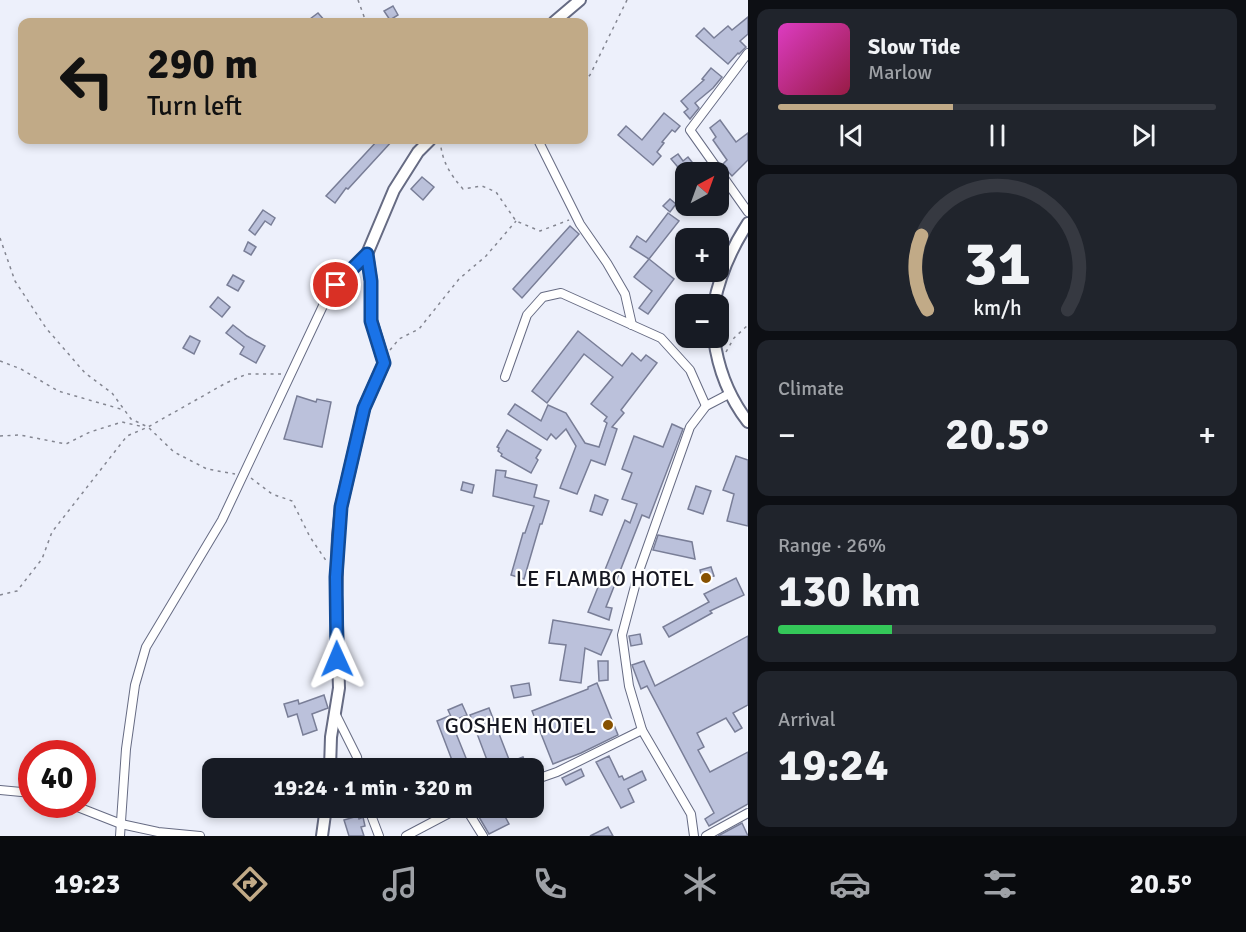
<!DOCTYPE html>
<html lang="en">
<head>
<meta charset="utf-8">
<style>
	:root { --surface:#171b24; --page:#20242c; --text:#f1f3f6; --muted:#9ea1a6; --line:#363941; --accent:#c1aa87 }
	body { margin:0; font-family:Signika,sans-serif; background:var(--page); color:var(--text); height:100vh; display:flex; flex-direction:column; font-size:22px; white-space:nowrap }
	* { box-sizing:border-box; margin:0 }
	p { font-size:20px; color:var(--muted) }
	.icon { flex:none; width:33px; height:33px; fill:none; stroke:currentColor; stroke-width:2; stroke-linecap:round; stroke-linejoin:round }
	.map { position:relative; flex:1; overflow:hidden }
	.sheet { display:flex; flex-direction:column; gap:9px; padding:9px; background:#0d0f14; width:498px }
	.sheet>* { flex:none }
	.banner { position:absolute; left:18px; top:18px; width:570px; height:126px; border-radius:12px; box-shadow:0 3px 9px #0003; background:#c1aa87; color:#111; overflow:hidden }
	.needle { width:39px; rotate:41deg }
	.fabs { position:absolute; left:675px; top:162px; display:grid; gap:12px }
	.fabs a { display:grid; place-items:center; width:54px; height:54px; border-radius:12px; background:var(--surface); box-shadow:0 3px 9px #0003; font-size:30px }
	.speed { position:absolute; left:18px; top:740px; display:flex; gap:12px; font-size:30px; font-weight:700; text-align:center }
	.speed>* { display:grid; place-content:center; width:78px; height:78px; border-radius:50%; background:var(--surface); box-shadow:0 3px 9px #0003; line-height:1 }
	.speed .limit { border:9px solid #d22; background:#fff; color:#111 }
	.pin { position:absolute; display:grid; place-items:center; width:51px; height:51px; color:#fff; margin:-26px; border:3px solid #fff; border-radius:50%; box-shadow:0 2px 6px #0007 }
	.me { position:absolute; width:66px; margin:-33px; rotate:359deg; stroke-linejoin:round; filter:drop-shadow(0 0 4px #0008) }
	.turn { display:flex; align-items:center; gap:21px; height:126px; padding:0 30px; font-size:27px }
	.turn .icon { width:78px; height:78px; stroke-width:2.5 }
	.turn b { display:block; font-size:42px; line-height:51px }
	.big { font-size:45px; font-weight:800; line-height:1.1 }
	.sheet .card { flex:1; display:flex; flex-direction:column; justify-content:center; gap:9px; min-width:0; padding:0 21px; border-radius:12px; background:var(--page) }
	.sheet .dial { align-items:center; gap:0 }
	.dial svg { height:156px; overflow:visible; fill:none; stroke:var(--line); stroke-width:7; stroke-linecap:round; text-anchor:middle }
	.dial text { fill:var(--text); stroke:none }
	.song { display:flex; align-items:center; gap:18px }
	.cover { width:72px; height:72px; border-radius:9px; background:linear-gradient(135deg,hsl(310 70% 55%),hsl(340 70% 35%)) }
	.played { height:6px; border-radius:3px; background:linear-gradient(90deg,var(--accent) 40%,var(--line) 40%) }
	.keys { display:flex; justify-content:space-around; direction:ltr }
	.heat { display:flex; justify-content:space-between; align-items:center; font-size:33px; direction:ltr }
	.charge { height:9px; border-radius:4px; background:linear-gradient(90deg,#34c759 26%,var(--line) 0) }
	.trip { position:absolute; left:202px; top:758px; width:342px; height:60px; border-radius:12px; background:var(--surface); box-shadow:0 3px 9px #0003; font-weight:800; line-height:60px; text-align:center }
	.dock { display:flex; height:96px; justify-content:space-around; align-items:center; background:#090b0e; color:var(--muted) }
	.dock .icon { width:42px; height:42px }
	.dock .current { color:var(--accent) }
	.dock b { font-size:27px; color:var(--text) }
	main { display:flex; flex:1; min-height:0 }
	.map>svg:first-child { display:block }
</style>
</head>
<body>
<main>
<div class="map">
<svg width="748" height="836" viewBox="0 0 748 836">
	<rect width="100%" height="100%" fill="#edf0fb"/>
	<g fill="#bbc1db" stroke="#797e97" stroke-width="1.5">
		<path d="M393,6L398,15L390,20L384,11Z"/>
		<path d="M318,13L326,22H306Z"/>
		<path d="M748,17V34L740,41L746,47L739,54L738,53L728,64L696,36L704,28L714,38L728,26L732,30Z"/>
		<path d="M711,68L722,77L713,88L695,103L699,108L690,119L684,112L688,109L681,101L704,80L702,79Z"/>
		<path d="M664,113L680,126L675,132L672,130L662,142L664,143L657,152L661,156L653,165L618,135L626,126L642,140Z"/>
		<path d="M720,120L736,142L748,133V160L732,176L722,165L727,160L713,140L716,137L710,128Z"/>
		<path d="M378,140H393L348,189L346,188L335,203L326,196Z"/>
		<path d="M678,154L683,161L688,157L700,172H682L671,159Z"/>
		<path d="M422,177L434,187L423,200L411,189Z"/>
		<path d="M670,199L676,204L670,212L663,206Z"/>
		<path d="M263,210L275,218L271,225L265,221L255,235L249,230Z"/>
		<path d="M668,213L679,221L649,259L674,279L648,314L639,308L652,291L634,277L649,259L630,247L637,236L646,242Z"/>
		<path d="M570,226L579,234L522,298L513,289Z"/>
		<path d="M248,242L256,247L251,255L244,251Z"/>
		<path d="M233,275L244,281L238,291L227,285Z"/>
		<path d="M218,297L230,307L222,317L210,307Z"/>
		<path d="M233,325L247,336L265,346L256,363L240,354L244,347L226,333Z"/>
		<path d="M578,331L622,366L632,353L641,361L646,355L657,363L621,410L624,413L612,427L617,429L605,465L591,460L577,494L560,488L576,446L566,429L556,439L551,434L547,440L508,414L515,404L541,421L548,405L566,413L585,443L599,447L607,423L604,421L607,417L591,404L613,377L584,354L547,403L532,391Z"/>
		<path d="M190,336L200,341L194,354L183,348Z"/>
		<path d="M297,396L316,402L317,399L331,402L322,447L284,439Z"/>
		<path d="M672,424L683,429L649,518L642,515L606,607L612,608L609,620L588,612L625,520L630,523L637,504L622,499L632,473L622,469L634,436L663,447Z"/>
		<path d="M507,430L541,450L536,458L538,460L531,473L501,456L502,454L498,451L499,448L497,447Z"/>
		<path d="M736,456L748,460V526L727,521L734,494L723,490Z"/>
		<path d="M496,470L506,471L505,477L537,485L534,497L549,501L542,524H540L524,579L511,575L523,533H525L534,506L493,496Z"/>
		<path d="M463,482L474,485L472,493L461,490Z"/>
		<path d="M696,486L711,491L703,514L688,509Z"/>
		<path d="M595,495L608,500L602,515L590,511Z"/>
		<path d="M658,535L692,542L695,559L653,550Z"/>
		<path d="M711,567L714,576L702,579L700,570Z"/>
		<path d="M736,578L744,595L710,611L712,613L669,637L663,627L709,602L704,594Z"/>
		<path d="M553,620L612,630L601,655L585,648L581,683L560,680L566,645L549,643Z"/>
		<path d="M640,634L642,644L631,646L629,636Z"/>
		<path d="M748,636V705L733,713L742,728L735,732L726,718L697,733L704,747L698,750L710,772L748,752V804L709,826L705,819L714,813L647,686L641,689L632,665L644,661L655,686Z"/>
		<path d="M598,661H608V680L599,681Z"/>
		<path d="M529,683L531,695L514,698L511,686Z"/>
		<path d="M597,683L618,735L581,753L553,764L532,711L588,689V687Z"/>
		<path d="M324,695L328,708L312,714L317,730L303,735L297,714L288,717L284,704L298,700L299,704Z"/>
		<path d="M462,704L467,715L453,721L448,710Z"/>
		<path d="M489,708L510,762L523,757L528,768H490L470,715Z"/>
		<path d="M449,716L468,763L455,768L437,721Z"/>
		<path d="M609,756L619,777L622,776L624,780L642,771L646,780L628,789L634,802L621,808L596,762Z"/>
		<path d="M581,769L584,776L566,785L562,778Z"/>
		<path d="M500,807L509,824L489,834L479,817Z"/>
		<path d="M358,816L359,819L363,817L365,826L361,827L364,836H349L344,820Z"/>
		<path d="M742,823L748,836H718Z"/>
		<path d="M608,827L613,836H590Z"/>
	</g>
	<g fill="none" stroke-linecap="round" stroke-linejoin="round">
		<defs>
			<g id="street">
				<path d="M748,53L690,130L748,212"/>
				<path d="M538,140L580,224L607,263L625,294L632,325"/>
				<path d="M505,377L527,315L543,297L561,293L661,338L690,370L706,406"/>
				<path d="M335,713L357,757L359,768"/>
				<path d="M534,780L557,772L642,730"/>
				<path d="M0,790L32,793"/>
				<path d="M70,804L121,824L158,832L200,836"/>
				<path d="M368,807L379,836"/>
				<path d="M465,807L483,836"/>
				<path d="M120,836L126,749L135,685L146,647L222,520L329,293L336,285L367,254"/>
				<path d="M406,836L461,807"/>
				<path d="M694,836L691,814L642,730L629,686L622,635L639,571L690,427L706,406L729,394"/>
				<path d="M706,836L748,813"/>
			</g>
			<g id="secondary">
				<path d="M554,22L580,0"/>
				<path d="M714,304C720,274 731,249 748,223"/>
				<path d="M714,338C718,369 728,396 748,422"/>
				<path d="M330,768L331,737L339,688L336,595L338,536L341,507L364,408L384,363L371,320V281L367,254L394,190L418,152L430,140"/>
				<path d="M322,836L326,807"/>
			</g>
		</defs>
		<use href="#street" stroke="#666b83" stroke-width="10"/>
		<use href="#secondary" stroke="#666b83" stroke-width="14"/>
		<g stroke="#848691" stroke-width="1.5" stroke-dasharray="3 4.5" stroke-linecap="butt">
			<path d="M358,0L366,22"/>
			<path d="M584,82L590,75L627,0"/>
			<path d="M440,140C442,161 449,173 463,189L482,186L496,192L516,221L540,231L569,220"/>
			<path d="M460,140L464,141L514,140"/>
			<path d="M0,238L15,281L46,328L85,373L112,393L131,419L148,427L174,452L207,469L235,474"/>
			<path d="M390,350L399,339L419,329L459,279L486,256L516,221"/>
			<path d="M726,352L734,338L748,325"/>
			<path d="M0,361L21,369L58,391L124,410"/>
			<path d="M0,436L20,435L66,444L90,432L122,422L144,427"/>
			<path d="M251,478L272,494L292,501L310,537L327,562"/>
			<path d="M0,595L17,591L42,559L52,532L127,436L148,427L226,383L247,374H281"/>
		</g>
		<use href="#street" stroke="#fff" stroke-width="8"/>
		<use href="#secondary" stroke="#fff" stroke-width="10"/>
	</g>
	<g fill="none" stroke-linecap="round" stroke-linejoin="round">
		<defs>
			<path id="route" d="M336,285L367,254L371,281V321L384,363L364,408L341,507L336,577L337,659"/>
		</defs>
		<use href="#route" stroke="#114b97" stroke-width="15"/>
		<use href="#route" stroke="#1a73e8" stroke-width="10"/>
	</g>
	<g fill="#875100" stroke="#fff" stroke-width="2">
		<circle cx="706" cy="578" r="6"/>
		<circle cx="608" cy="725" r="6"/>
	</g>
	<g text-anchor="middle" stroke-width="4.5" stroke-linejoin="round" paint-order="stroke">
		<g font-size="22" fill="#161721" stroke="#fff" text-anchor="end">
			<text x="694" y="586">LE FLAMBO HOTEL</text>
			<text x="596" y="733">GOSHEN HOTEL</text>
		</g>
	</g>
</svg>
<div class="fabs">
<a><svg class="needle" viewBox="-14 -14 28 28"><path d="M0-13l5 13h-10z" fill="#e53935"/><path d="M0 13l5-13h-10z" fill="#9ea1a6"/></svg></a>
<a>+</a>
<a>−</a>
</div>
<div class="speed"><div class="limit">40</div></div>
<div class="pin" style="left:336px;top:285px;background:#d93025"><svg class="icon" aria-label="arrive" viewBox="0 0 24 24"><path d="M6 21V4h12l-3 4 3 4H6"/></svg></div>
<svg class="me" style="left:337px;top:659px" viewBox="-20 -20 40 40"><path d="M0-17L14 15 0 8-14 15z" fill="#1a73e8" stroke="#fff" stroke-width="4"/></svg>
<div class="trip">19:24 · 1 min · 320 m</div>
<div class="banner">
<div class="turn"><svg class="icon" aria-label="left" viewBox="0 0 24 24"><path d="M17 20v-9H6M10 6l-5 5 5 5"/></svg><div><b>290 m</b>Turn left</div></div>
</div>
</div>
<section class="sheet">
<div class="card">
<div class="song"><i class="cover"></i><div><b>Slow Tide</b><p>Marlow</p></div></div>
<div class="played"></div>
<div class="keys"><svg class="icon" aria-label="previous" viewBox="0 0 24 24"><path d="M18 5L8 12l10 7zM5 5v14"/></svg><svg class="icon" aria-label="pause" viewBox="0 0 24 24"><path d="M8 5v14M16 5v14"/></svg><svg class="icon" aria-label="next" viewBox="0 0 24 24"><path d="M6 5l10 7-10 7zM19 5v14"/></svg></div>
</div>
<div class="card dial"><svg viewBox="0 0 100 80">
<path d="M14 69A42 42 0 1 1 86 69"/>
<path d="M14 69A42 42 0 0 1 11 31" stroke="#c1aa87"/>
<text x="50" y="56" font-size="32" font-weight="700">31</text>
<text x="50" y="72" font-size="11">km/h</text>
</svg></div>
<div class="card"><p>Climate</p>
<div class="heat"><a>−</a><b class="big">20.5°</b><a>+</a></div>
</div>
<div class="card"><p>Range · 26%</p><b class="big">130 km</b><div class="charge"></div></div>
<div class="card"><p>Arrival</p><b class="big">19:24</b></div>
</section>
</main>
<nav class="dock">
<b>19:23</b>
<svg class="icon current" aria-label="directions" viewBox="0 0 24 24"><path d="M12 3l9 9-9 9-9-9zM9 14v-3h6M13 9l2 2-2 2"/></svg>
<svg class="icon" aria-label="music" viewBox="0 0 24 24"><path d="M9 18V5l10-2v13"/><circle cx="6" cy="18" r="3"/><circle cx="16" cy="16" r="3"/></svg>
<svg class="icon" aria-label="phone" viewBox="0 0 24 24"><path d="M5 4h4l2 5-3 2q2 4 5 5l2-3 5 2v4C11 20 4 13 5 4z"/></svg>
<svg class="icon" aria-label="climate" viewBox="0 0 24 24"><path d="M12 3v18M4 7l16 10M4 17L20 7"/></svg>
<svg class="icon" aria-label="car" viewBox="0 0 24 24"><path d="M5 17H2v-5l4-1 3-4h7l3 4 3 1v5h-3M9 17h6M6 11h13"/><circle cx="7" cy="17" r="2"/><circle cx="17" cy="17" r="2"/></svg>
<svg class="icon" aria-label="filters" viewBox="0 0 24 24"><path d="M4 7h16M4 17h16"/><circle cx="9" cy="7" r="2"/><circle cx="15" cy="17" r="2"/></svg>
<b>20.5°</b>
</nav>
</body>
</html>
